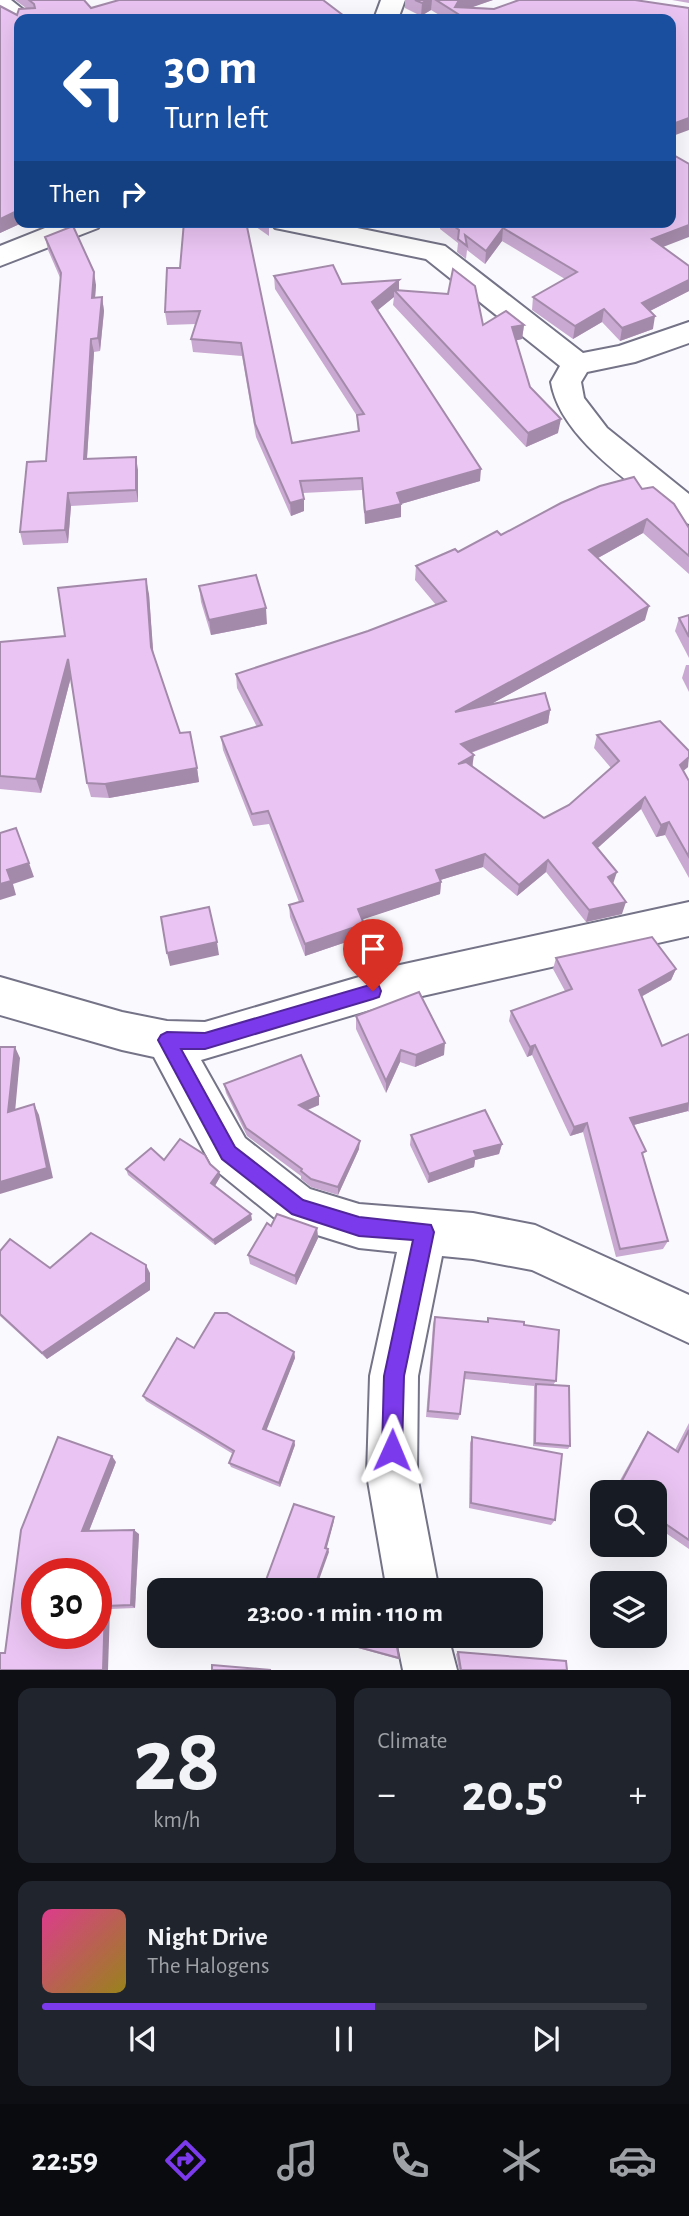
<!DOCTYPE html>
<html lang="en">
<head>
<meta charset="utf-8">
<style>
	:root { --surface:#171b24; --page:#20242c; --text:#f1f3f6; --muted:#9ea1a6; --line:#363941; --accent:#7c3aed }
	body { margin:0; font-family:"Alegreya Sans",sans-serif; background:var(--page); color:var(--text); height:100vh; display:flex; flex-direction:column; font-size:26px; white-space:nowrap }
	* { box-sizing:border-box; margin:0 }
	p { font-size:23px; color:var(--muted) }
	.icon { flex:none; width:38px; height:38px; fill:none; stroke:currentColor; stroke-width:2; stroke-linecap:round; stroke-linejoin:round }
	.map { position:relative; height:1670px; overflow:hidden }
	.side { display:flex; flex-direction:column; gap:18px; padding:18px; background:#0d0f14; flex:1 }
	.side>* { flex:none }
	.banner { position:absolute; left:14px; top:14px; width:662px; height:214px; border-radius:14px; box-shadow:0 7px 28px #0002; background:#1a4fa0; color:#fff; overflow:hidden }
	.fabs { position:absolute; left:590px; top:1480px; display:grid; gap:14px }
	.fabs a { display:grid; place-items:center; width:77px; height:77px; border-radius:14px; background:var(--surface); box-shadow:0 7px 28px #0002; font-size:35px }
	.speed { position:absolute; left:21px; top:1558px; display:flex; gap:14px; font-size:35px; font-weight:700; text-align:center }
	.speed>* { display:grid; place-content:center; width:91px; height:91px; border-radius:50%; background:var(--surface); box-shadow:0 7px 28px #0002; line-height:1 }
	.speed .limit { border:10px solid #d22; background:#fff; color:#111 }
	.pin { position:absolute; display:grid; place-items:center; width:60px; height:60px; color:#fff; margin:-72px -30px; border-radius:50% 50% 50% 0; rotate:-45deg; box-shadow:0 0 7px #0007 }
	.pin .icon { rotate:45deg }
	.me { position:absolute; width:77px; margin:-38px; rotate:1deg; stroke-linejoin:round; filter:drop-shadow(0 0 5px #0008) }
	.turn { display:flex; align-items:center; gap:24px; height:147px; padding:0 35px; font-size:32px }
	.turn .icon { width:91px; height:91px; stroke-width:2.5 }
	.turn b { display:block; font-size:49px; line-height:60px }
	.then { display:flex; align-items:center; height:66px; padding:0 35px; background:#0003; gap:14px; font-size:26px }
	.big { font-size:52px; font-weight:700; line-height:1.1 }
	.side .card { flex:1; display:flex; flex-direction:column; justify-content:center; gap:10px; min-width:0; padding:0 24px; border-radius:14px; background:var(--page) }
	.side .dial { align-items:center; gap:0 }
	.dial b { font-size:91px; line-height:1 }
	.song { display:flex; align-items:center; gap:21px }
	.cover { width:84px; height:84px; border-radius:10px; background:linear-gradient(135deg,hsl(330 70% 55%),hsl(50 70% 35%)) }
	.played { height:7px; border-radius:4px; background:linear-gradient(90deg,var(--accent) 55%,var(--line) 55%) }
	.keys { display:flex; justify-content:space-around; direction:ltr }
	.heat { display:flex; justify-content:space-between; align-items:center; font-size:38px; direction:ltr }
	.side .tiles { flex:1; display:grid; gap:18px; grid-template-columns:1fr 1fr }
	.card:last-child { grid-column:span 2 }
	.trip { position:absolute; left:147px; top:1578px; width:396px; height:70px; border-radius:14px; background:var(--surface); box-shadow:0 7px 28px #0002; font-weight:700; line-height:70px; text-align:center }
	.tab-bar { display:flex; height:112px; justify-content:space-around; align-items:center; background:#090b0e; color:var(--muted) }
	.tab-bar .icon { width:49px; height:49px }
	.tab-bar .selected { color:var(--accent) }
	.tab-bar b { font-size:32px; color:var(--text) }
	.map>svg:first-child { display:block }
</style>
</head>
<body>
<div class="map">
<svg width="689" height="1670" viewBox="0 0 689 1670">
	<rect width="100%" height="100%" fill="#fafafe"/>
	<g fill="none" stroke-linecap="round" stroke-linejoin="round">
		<defs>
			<g id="minor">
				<path d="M0,0H11L35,19H19V25L0,14Z"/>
				<path d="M381,0H405L398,19H374Z"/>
				<path d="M60,222H102L98,228L0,266V246Z"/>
				<path d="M271,222H328L445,246L583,353L619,346L689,322V343L635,362L587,372L581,382L584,398L607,428L689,494V524L677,520C635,485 560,439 551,382L560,366L426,259L285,230L275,228Z"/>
				<path d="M689,902V936L400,1001L201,1060L245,1138L310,1189L359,1204L473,1213L535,1225L689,1295V1343L532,1270L473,1259L442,1256L418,1376L417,1475L439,1591H387L367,1475L370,1376L397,1252L359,1248L282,1224L213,1168L154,1057L122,1050L0,1015V977L122,1012L167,1021L205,1022L400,965Z"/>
				<path d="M396,1636H448L457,1670H403Z"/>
			</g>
		</defs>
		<use href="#minor" stroke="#747387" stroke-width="4"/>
		<use href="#minor" fill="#fff" fill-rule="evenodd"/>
	</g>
	<g fill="#c9a9d1">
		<path d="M15,0H84L91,8L323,0L19,19V222H24L0,233V6L17,15L26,8Z"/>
		<path d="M405,0H493L471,7L670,19H446L431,10L421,16L405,8Z"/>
		<path d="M672,0H689V3Z"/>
		<path d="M184,222L292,443L358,432L357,416L275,289L274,276L399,291L483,325H524L522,339L516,340L530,387L558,433L526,447L393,305L394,297L377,310L480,481L401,504V517L365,524L362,490L303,493L304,511L291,516L256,437L242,356L193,352L191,339L196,324L167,325L165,312L180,268Z"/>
		<path d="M249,222H269V236Z"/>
		<path d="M440,222H670L663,247L689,266V291L650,311L653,329L620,341L602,322L573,339L532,310L533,297L565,279L502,241L485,264L467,250L466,259L457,252L458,243L440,229Z"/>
		<path d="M45,237L96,285L95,298L102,297L104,311L100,351L94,352L87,459L138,470V502L71,506L68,543L23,545L20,532L46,461L61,280L48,250Z"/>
		<path d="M642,489L689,528V574L643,533L598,558L645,620L491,704L550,710L548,723L471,753L473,767L544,818L569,805L611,768L594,748L597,735L688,767L683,771L689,781V878L665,835L656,837L641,809L597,848L613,885L622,914L586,922L546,872L517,896L483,867L440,880L441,882L440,894L362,919L364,924V936L305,956L290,917L289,905L299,902L269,824L253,826L223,750L221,737L257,727L237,688L236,674L368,631L436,605L415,580L416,566L458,552L501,535Z"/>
		<path d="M199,586L267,624L211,635L201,602Z"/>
		<path d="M149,594L153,653L180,733L197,768L199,782L109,798L91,797L87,783L71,677L41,793L0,789V642L65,636Z"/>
		<path d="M689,615V658L675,631L679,618Z"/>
		<path d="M686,665H689V692L682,678Z"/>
		<path d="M556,958L676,969L671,980L641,997L662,1046L689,1034V1112L688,1111L633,1125L668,1241L663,1249L616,1257L583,1132L570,1136L532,1055L527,1057L509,1021L511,1011L565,991L553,969Z"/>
		<path d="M356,1016L444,1055L415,1067L400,1062L386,1093L356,1029Z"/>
		<path d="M224,1084L319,1096V1105L308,1110L359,1149L338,1195L311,1187L301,1179V1176L247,1136L226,1093Z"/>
		<path d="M411,1135L502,1144L499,1154L475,1160L474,1167L428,1183L410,1145Z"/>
		<path d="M210,1164L220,1177L215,1186L252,1220L215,1245L128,1175L126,1169Z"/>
		<path d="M271,1226L317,1228L318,1238L296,1285L250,1264L248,1255Z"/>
		<path d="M0,1251L50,1268L150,1273V1290L47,1359L0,1316Z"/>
		<path d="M435,1317L487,1322L488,1318L524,1325L556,1381L553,1385L570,1446L568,1449L533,1446L534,1388V1386L464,1379L460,1414L458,1420L426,1417L433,1324Z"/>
		<path d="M194,1348L294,1352L295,1358L266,1430L294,1441L295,1445L280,1487L231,1467L229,1463L233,1454L146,1401L143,1396Z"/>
		<path d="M689,1423V1549L654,1525V1493H613L643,1439L648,1432L675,1450Z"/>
		<path d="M472,1437L555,1520L551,1525L469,1508L470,1443Z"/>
		<path d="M116,1462L89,1531L139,1534L135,1608L110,1609L5,1653Z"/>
		<path d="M328,1636H395L399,1658L398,1659L351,1646Z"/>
		<path d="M458,1652L567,1670H459L456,1654Z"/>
	</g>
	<g fill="#a48aaa">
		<path d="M427,0H432L431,10L421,16L422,3Z"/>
		<path d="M459,0H493L459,12L455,7Z"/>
		<path d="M689,118V130L670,137V125Z"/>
		<path d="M19,210V222H24L0,233V219Z"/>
		<path d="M37,222H57L38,228Z"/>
		<path d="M689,225V237L650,252L652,239Z"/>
		<path d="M503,228L502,241L485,264L486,251Z"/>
		<path d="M94,272L96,285L94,311L92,298Z"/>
		<path d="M399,280V293L394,290V297L372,315V302Z"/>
		<path d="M689,280V291L640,316L642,303Z"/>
		<path d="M102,297L104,311L100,351L98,338Z"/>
		<path d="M604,309L602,322L573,339L575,326Z"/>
		<path d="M655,316L653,329L620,341L622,328Z"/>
		<path d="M524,325L522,339L510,342L512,327Z"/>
		<path d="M91,339L94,352L86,472L84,459Z"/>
		<path d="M561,419L558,433L526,447L528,433Z"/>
		<path d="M136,457L138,470V502L136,490Z"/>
		<path d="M481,469L480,481L401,504V517L365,524V512L397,493Z"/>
		<path d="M68,493L71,506L68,543L65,530Z"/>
		<path d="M304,499V511L291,516L290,503Z"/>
		<path d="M647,519L643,533L587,564L589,550Z"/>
		<path d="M146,579L149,594L154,662L151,647Z"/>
		<path d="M649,606L645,620L453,725L455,712Z"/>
		<path d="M266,608L267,624L211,635L209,620Z"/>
		<path d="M68,659L72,673L41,793L36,779Z"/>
		<path d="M550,710L548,723L459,757L461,744Z"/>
		<path d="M474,755L472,768L458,764Z"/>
		<path d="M689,757L688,767L675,778L680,765Z"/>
		<path d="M197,768L199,782L109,798L105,784Z"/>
		<path d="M645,797L641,809L590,855L593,843Z"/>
		<path d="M669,822L665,835L656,837L661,825Z"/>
		<path d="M485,854L483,867L434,882L436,870Z"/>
		<path d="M548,860L546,872L517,896L519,885Z"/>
		<path d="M29,863L34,877L13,884L16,895L0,900V884L7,870Z"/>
		<path d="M617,872L613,884L608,877Z"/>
		<path d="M441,882L440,894L358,921V909Z"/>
		<path d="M626,902L622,914L586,922L589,910Z"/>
		<path d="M364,924V936L305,956V944Z"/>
		<path d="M217,942L219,955L170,966L167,953Z"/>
		<path d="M676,969L671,980L635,1000L639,990Z"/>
		<path d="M445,1043L444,1055L415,1067L416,1055Z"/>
		<path d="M535,1045L532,1055L527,1057L530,1047Z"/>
		<path d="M15,1047L20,1058L14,1123L8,1112Z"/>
		<path d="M401,1050L400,1062L386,1093V1081Z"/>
		<path d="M319,1096V1105L299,1113V1105Z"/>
		<path d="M689,1103L688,1111L626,1127L630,1118Z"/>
		<path d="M34,1104L39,1115L53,1178L0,1194V1182Z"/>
		<path d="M587,1123L583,1132L570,1136L574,1127Z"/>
		<path d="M360,1141L359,1149L338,1195V1187Z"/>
		<path d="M502,1144L499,1154L475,1160L474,1167L428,1183L429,1174L474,1151Z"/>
		<path d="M219,1172L220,1177L213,1189L211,1183Z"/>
		<path d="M251,1214L252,1220L215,1245L213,1240Z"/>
		<path d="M317,1228L318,1238L296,1285L295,1276Z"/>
		<path d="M146,1265L150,1273V1290L47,1359L42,1353Z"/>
		<path d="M294,1352L295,1358L265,1434L263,1429Z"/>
		<path d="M294,1441L295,1445L280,1487L279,1483Z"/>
		<path d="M112,1456L116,1462L87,1536L82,1531Z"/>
		<path d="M334,1517V1521L326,1551L325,1548Z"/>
		<path d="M134,1530L139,1534L135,1608L131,1605Z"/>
		<path d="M328,1549L329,1552L315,1591H313Z"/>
		<path d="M105,1606L110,1609L108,1670H103Z"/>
	</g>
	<g fill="#eac5f3" stroke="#a48aaa" stroke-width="2" fill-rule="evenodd">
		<path d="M29,0H84L91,8L119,0H323L348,19H19V210L0,219V6L17,15L19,9L35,8L34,4Z"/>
		<path d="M415,0H427L422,3Z"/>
		<path d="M436,0H459L455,7L494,9L519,0H635L689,8V118L670,125V19H466Z"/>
		<path d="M670,153L689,164V225L652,239L689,266V280L642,303L655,316L622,328L604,309L575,326L533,297L577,272L503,228L486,251L465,235L467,246L458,239L459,230L449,222H670Z"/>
		<path d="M184,222H246L292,443L359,431L357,415L364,414L274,276L333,265L342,284L399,280L372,302L481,469L397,493L401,504L365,512L362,478L300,481L304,499L290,503L255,424L241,343L191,339L200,311L165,312L167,268H180Z"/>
		<path d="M73,226L94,272L92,298L102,297L98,338L91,339L84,459L136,457V490L68,493L65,530L20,532L27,462L46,461L61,273L45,237Z"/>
		<path d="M453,269L475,286L483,325L506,311L524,325L512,327L530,387L561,419L528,433L394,290L448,294Z"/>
		<path d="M634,477L642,489L653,487L674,504L689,528V556L647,519L589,550L649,606L455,712L545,693L550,710L461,744L474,755L458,764L466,762L544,818L569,805L619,761L597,735L660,721L689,751V757L680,765L689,781V857L669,822L661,825L645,797L593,843L617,872L608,877L626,902L589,910L548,860L519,885L485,854L436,870L441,882L358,909L364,924L305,944L289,905L303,901L268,811L252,814L221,737L262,725L236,674L368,631L446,601L416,566L455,549L458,552L497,531L501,535L561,503L600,486Z"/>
		<path d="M256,575L266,608L209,620L199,586Z"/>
		<path d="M146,579L151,647L180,733L190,732L197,768L105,784L87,783L68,659L36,779L0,776V642L65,636L58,588Z"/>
		<path d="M689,615V637L679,618Z"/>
		<path d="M16,828L29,863L7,870L11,881L0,884V833Z"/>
		<path d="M209,907L217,942L167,953L161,917Z"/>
		<path d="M652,937L676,969L639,990L662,1046L689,1034V1103L630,1118L646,1151L642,1153L668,1241L620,1249L587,1123L574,1127L535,1045L530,1047L511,1011L572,989L556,958Z"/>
		<path d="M419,992L445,1043L416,1055L401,1050L386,1081L356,1016Z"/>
		<path d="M0,1047H15L8,1112L34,1104L47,1168L0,1182Z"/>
		<path d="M301,1055L319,1096L299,1105L360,1141L338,1187L311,1179L301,1171L302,1169L246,1128L224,1084Z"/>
		<path d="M485,1110L502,1144L474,1151L476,1157L429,1174L411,1135Z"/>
		<path d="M180,1139L205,1155L210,1164L219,1172L211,1183L251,1214L213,1240L126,1169L151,1148L164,1160Z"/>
		<path d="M277,1214L317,1228L295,1276L248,1255L267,1223L271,1226Z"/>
		<path d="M91,1233L146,1265V1282L42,1353L0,1314V1251L10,1239L50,1268Z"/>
		<path d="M215,1313H227L294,1352L263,1429L294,1441L279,1483L229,1463L234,1451L143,1396L177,1338L194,1348Z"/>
		<path d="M435,1317L488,1322V1318L524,1322V1325L559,1330L556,1381L465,1372L460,1414L428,1411Z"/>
		<path d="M536,1384L569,1386L570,1446L535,1443Z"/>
		<path d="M689,1430V1540L654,1516V1493H620L617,1490L648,1432L678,1452Z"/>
		<path d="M58,1437L112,1456L82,1531L134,1530L131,1605L105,1606L103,1670H0V1653H5L21,1530ZM37,1573H96V1633H37Z"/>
		<path d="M472,1437L562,1454L555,1520L471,1503Z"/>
		<path d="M294,1504L334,1517L325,1548L328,1549L313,1591H262Z"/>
		<path d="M332,1636H395L399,1658L351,1645Z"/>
		<path d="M458,1652L566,1661L567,1670H461Z"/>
		<path d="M212,1665L271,1670H212Z"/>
	</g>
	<path fill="#7c3aed" stroke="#51269a" stroke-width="2" d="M373,984L379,986L381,991L379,997L373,999L205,1049H181L235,1147L303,1200L359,1217L431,1225L434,1232L404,1376L402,1450L399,1458L392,1461L385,1458L382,1450L384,1376L413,1240L359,1236L292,1214L222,1159L158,1040L161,1035L167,1032L205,1033Z"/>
</svg>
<div class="fabs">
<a><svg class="icon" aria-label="search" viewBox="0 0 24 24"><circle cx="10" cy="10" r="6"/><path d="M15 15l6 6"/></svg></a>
<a><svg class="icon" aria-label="layers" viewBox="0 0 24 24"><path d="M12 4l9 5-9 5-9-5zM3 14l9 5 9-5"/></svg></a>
</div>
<div class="speed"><div class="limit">30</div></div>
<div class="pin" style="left:373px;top:991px;background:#d93025"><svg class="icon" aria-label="arrive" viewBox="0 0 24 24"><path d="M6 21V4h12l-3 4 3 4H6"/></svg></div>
<svg class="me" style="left:392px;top:1450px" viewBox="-20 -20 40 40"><path d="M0-17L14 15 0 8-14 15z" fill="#7c3aed" stroke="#fff" stroke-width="4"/></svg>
<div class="trip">23:00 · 1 min · 110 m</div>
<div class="banner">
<div class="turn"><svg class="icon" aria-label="left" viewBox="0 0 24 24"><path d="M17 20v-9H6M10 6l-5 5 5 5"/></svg><div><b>30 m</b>Turn left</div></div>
<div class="then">Then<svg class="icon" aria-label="right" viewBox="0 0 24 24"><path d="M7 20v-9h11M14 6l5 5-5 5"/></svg></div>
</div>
</div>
<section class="side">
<div class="tiles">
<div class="card dial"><b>28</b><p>km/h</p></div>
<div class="card"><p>Climate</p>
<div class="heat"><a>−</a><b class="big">20.5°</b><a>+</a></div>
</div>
<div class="card">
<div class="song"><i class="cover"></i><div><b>Night Drive</b><p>The Halogens</p></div></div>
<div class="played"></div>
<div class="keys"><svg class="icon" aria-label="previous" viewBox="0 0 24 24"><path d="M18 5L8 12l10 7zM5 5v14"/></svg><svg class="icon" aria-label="pause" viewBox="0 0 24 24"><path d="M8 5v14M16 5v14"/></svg><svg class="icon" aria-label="next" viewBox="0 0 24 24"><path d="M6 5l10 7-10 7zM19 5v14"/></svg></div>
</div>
</div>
</section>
<nav class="tab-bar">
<b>22:59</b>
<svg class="icon selected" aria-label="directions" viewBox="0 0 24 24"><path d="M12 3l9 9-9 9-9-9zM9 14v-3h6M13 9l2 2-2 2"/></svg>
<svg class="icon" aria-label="music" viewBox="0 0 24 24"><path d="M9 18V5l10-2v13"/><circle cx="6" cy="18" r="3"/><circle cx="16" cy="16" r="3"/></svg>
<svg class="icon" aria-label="phone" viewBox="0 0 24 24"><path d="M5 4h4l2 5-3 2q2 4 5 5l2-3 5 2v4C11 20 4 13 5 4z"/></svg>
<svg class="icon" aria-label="climate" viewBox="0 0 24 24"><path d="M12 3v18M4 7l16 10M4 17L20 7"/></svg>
<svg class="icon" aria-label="car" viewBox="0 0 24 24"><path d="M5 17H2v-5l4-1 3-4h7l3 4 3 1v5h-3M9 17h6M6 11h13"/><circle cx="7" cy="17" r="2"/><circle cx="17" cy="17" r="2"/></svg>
</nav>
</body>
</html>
